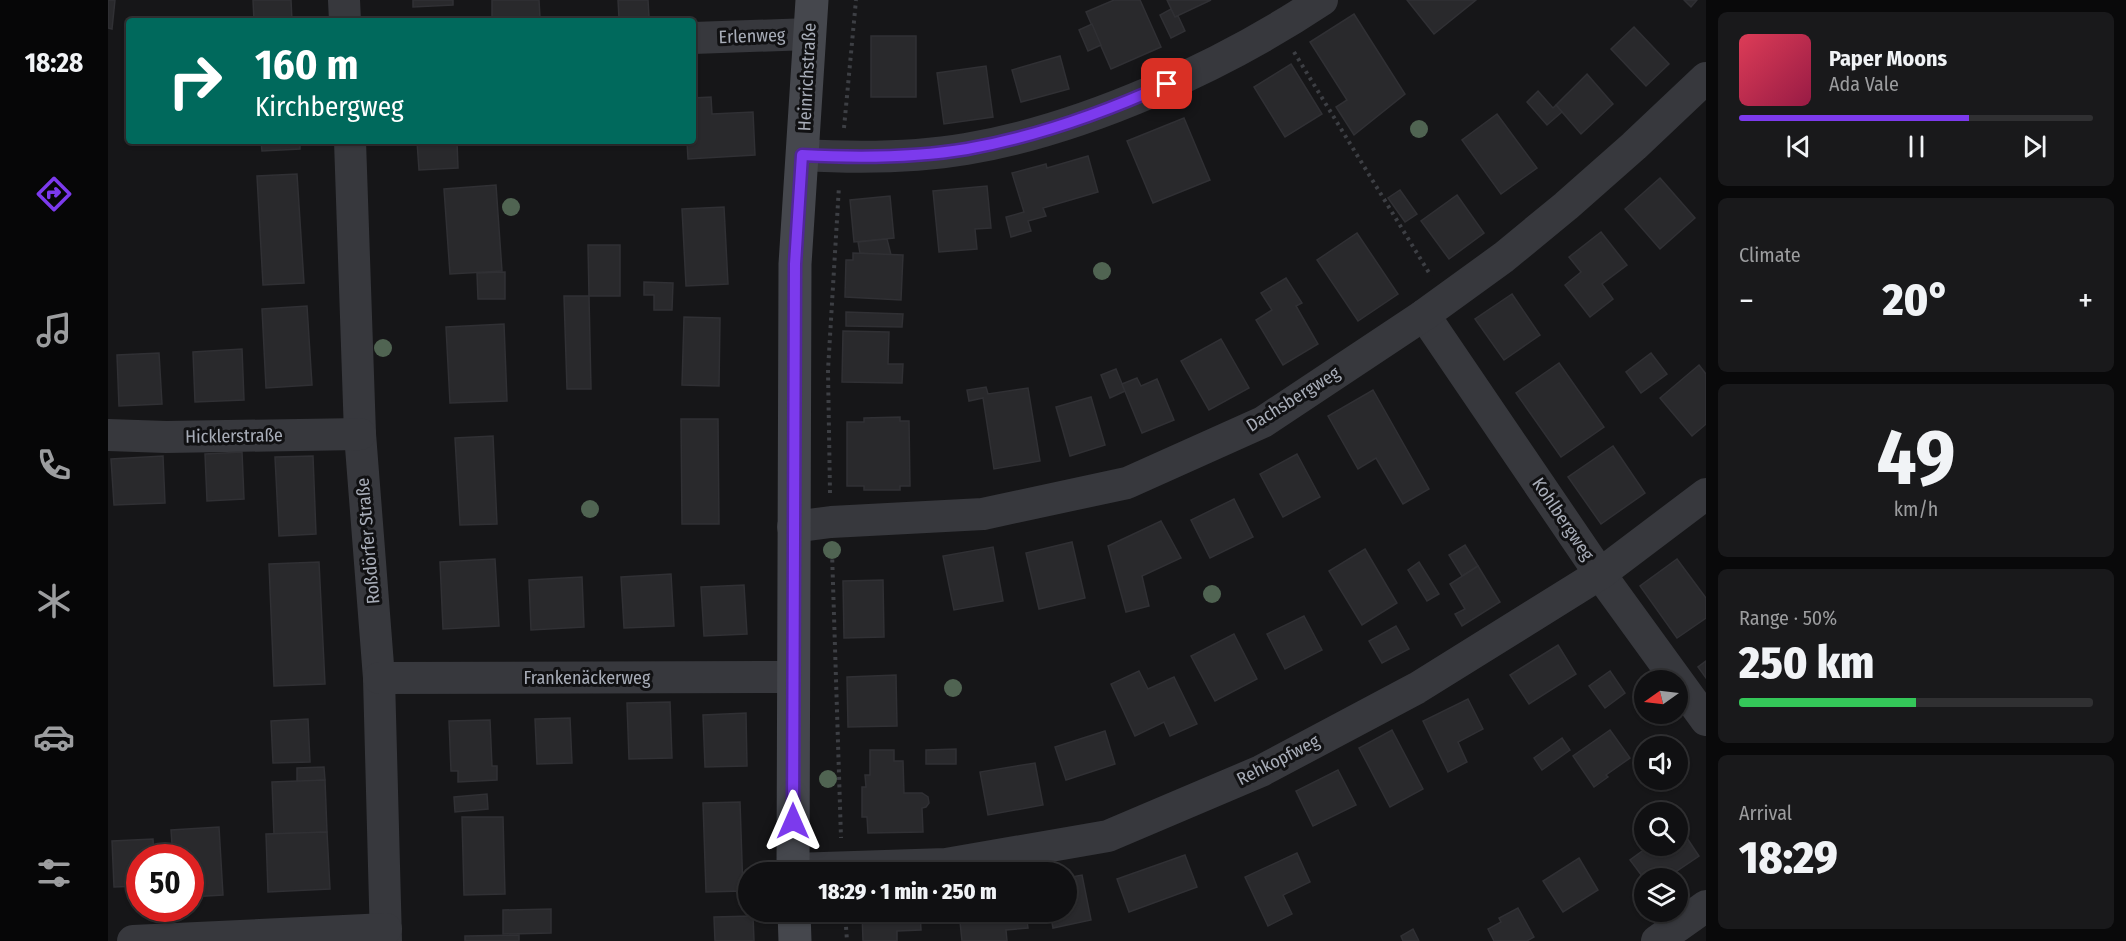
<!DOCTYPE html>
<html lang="en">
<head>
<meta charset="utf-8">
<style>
	:root { --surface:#101012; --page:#19191b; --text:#f1f3f6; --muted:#9c9d9f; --line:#303032; --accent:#7c3aed }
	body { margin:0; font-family:"Fira Sans Condensed",sans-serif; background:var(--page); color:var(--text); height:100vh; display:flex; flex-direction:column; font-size:22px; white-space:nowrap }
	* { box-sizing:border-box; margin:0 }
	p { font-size:20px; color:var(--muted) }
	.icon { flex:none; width:33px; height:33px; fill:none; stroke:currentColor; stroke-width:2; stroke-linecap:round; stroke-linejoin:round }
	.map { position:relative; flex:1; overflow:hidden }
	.panel { display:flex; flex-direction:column; gap:12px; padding:12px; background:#09090a; width:420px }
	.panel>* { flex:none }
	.guide { position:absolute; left:18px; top:18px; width:570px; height:126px; border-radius:6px; box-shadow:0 2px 4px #0004,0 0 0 2px var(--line); background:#00695c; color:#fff; overflow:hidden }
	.needle { width:39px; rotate:256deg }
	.buttons { position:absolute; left:1526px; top:670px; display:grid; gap:12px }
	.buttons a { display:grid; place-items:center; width:54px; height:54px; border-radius:50%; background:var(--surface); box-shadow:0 2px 4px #0004,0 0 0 2px var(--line); font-size:30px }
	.speed { position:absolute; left:18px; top:844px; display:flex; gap:12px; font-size:30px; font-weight:700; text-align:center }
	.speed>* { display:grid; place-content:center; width:78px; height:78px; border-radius:50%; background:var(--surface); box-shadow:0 2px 4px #0004,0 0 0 2px var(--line); line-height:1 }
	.speed .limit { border:9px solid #d22; background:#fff; color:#111 }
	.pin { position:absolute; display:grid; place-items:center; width:51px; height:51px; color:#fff; margin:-26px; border-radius:12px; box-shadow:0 3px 9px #0006 }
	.me { position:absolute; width:66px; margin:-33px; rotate:0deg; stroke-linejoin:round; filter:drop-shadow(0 0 4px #0008) }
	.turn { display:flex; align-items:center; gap:21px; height:126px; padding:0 30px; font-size:27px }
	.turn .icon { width:78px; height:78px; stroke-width:2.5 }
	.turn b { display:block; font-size:42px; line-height:51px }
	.big { font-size:45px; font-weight:800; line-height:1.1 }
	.panel .tile { flex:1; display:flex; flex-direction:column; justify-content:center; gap:9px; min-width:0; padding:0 21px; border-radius:9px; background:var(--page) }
	.panel .dial { align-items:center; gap:0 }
	.dial b { font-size:78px; line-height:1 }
	.song { display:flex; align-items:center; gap:18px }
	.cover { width:72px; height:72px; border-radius:9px; background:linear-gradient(135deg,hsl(350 70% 55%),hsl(340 70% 35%)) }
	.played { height:6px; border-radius:3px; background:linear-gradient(90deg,var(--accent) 65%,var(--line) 65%) }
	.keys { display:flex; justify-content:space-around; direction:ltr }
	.heat { display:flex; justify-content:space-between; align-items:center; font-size:33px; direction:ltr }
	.charge { height:9px; border-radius:4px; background:linear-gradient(90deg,#34c759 50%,var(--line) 0) }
	.trip { position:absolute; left:630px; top:862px; width:339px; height:60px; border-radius:30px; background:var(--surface); box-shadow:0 2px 4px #0004,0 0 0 2px var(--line); font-weight:800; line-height:60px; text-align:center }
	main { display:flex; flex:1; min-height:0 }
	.menu { display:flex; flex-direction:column; width:108px; justify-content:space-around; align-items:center; background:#060607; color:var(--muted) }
	.menu .icon { width:42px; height:42px }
	.menu .active { color:var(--accent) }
	.menu b { font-size:27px; color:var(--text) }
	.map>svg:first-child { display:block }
</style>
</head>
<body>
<main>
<nav class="menu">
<b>18:28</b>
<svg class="icon active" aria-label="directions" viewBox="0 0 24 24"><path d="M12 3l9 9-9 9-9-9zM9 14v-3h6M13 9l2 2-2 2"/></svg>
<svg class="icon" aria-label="music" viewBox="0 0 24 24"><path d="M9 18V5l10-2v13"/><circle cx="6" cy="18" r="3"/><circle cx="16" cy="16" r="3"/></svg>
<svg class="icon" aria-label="phone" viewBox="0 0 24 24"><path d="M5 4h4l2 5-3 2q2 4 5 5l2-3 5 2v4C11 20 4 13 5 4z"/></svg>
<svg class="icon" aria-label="climate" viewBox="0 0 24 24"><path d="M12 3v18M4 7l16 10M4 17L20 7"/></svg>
<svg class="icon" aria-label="car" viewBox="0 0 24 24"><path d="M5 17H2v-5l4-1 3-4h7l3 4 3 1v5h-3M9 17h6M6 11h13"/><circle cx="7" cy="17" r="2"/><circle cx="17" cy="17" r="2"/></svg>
<svg class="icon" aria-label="filters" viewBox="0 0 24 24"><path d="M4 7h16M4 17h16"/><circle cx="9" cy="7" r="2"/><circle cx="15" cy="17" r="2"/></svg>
</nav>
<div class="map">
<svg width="1598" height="941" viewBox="0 0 1598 941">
	<rect width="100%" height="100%" fill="#161618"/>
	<g fill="#29292c" stroke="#303034" stroke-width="1.5">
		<path d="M0,0H7L4,29L0,28Z"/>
		<path d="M145,0H183L184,21H146Z"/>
		<path d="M305,0H345V5L305,7Z"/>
		<path d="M384,0H431L432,18L384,20Z"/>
		<path d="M510,0H540L541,17L511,18Z"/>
		<path d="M1006,0H1032L1053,47L1003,69L978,12Z"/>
		<path d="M1059,0H1103L1067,17Z"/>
		<path d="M1299,0H1368L1326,34Z"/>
		<path d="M1576,0H1589L1583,7Z"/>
		<path d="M1063,9L1067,17L1070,16L1077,31L1063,38L1052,15Z"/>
		<path d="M1246,14L1297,94L1246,135L1228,107L1239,100L1202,42Z"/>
		<path d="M984,24L993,45L980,51L971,30Z"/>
		<path d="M1526,27L1561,64L1538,86L1503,49Z"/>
		<rect x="763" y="36" width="45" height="61"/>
		<path d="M952,56L961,89L913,102L904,70Z"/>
		<path d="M1183,64L1214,114L1177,137L1146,87Z"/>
		<path d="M878,66L885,117L836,124L829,73Z"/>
		<path d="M1479,74L1505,104L1473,134L1448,105Z"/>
		<path d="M1430,91L1445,108L1448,105L1454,112L1439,125L1419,102Z"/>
		<path d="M603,97L604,114L645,112L647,155L580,159L579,141H585V98Z"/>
		<path d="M1389,114L1429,168L1393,194L1354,140Z"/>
		<path d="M1076,118L1102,180L1045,203L1019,141Z"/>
		<path d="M153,141H192V149L154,151Z"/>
		<path d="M309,141H349L350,168L311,170Z"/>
		<path d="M980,156L990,192L935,208L938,216L920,221L923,231L903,237L898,217L916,212L904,173L938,164L939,168Z"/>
		<path d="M189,174L196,283L155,285L149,176Z"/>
		<path d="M1552,178L1587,218L1552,249L1517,209Z"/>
		<path d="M388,185L394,271L342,274L336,189Z"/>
		<path d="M879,186L883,228L867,229L869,249L831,252L825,191Z"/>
		<path d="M1292,190L1309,214L1297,222L1280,198Z"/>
		<path d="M1349,195L1376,233L1341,259L1313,221Z"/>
		<path d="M782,196L786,238L746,242L742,200Z"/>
		<path d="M616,207L620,284L578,286L574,209Z"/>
		<path d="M1493,232L1519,265L1494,284L1505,299L1482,317L1457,285L1473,272L1461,257Z"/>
		<path d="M1249,233L1290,294L1250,321L1209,260Z"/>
		<path d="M779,239L783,255L752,253L750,242Z"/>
		<path d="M480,245H512V296H481Z"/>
		<path d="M745,253L795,255L793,300L737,297L738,260H745Z"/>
		<path d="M397,272V299H370L369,273Z"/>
		<path d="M1178,278L1194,303L1188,306L1210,344L1175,365L1148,320L1164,310L1153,293Z"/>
		<path d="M536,282L565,283L564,310H546V295H536Z"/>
		<path d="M1404,294L1432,335L1396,360L1367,319Z"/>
		<path d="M456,296H481L483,389H459Z"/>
		<path d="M199,306L204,385L158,388L154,309Z"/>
		<path d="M738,312L795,314L794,327L738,326Z"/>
		<path d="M576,317L612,318L611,386L574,385Z"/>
		<path d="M396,324L399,401L342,403L338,327Z"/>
		<path d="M735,331L781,332L780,364H795L794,383L734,382Z"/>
		<path d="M1113,339L1141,388L1101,410L1073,361Z"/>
		<path d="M134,349L136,400L87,402L85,352Z"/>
		<path d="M51,353L54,404L11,406L9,355Z"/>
		<path d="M1543,353L1559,374L1533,393L1518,372Z"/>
		<path d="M1451,363L1496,427L1453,457L1408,393Z"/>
		<path d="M1591,365L1598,374V424L1584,436L1552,398Z"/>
		<path d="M1008,369L1017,391L1002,398L993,375Z"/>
		<path d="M1029,378L1033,386L1049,379L1066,420L1034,433L1014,384Z"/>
		<path d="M878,387L880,394L920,388L932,461L886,469L875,398L861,401L859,390Z"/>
		<path d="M1265,390L1321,489L1295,504L1268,458L1250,469L1220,416Z"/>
		<path d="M983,397L997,445L962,456L948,407Z"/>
		<path d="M792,417V421H801L802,486H792V490H756V486H739V422H756V418Z"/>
		<path d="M573,419H610L611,524H574Z"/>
		<path d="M385,436L389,524L352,525L347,438Z"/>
		<path d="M1505,446L1537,493L1493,524L1460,477Z"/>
		<path d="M134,452L136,499L99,501L97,454Z"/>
		<path d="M1189,454L1212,497L1175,517L1152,474Z"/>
		<path d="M55,456L57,503L6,505L3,459Z"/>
		<path d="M205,456L208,534L171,536L167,457Z"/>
		<path d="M1126,499L1145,537L1102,558L1083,520Z"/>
		<path d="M1053,521L1073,558L1034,576L1041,606L1018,612L1000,546Z"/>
		<path d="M964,542L977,598L931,609L918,553Z"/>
		<path d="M1357,545L1370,566L1354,576L1341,555Z"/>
		<path d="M885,547L895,601L846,610L835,556Z"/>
		<path d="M1257,549L1289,603L1254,625L1221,571Z"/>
		<path d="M387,559L391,626L335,629L332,562Z"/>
		<path d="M1569,559L1598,598V618L1569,638L1532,586Z"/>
		<path d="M211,562L217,684L166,686L161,564Z"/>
		<path d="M1311,562L1331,594L1319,601L1300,570Z"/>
		<path d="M1370,566L1392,602L1354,626L1347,614L1357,609L1342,584Z"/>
		<path d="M563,574L566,626L516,628L513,577Z"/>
		<path d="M474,577L476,627L423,630L421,580Z"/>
		<path d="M775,580L776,637L736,638L735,581Z"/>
		<path d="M636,585L639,634L596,636L593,587Z"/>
		<path d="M1196,616L1214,650L1177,669L1159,634Z"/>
		<path d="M1288,626L1301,649L1274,663L1261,641Z"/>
		<path d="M1126,634L1149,679L1107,701L1083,656Z"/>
		<path d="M1450,645L1468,674L1421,704L1402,675Z"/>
		<path d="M1598,661V678L1590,667Z"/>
		<path d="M1031,671L1040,689L1066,677L1089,724L1062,736L1056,722L1027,736L1003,684Z"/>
		<path d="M1502,671L1517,693L1497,708L1481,686Z"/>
		<path d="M788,675L789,726L740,727L739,677Z"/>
		<path d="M1360,699L1375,729L1350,742L1359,762L1340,772L1315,721Z"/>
		<path d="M562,702L564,758L521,759L519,703Z"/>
		<path d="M638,713L639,766L597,767L595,715Z"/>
		<path d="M462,718L464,763L429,764L427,719Z"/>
		<path d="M200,719L202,762L165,763L163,721Z"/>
		<path d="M382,720L384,766H389V780L350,782V771H343L341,721Z"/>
		<path d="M1284,730L1315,789L1282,807L1251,748Z"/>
		<path d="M1502,730L1522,758L1498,775L1500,777L1486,787L1465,756Z"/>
		<path d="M997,731L1007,764L958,780L947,747Z"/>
		<path d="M1454,738L1462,750L1434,770L1426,758Z"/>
		<path d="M848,749V764H818V750Z"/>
		<path d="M762,750H786V761H795L796,793H814L820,797L821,803L818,807L814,808L815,832L760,833L759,817H754V787H758L757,775H762Z"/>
		<path d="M927,763L935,805L880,815L872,772Z"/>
		<path d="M216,767L217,780L189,782V768Z"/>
		<path d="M1230,770L1248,805L1205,826L1188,791Z"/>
		<path d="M217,780L219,832L166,834L164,782Z"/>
		<path d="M379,794L380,809L347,812L346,797Z"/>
		<path d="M632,802L635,891L598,892L595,803Z"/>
		<path d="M354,817H395L397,894L356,895Z"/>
		<path d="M111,827L115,895L82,897V858H65L63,830Z"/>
		<path d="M1573,829L1591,856L1557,879H1540L1537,874L1534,876L1522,860L1537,849L1540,853L1549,846H1569V832Z"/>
		<path d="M219,832L222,889L160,892L158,834Z"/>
		<path d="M45,839L46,858H32V886L6,887L4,841Z"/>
		<path d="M1189,853L1202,882L1175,895L1184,914L1160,926L1137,877Z"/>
		<path d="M1077,855L1089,887L1021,912L1009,879Z"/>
		<path d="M1471,858L1490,890L1455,912L1435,881Z"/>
		<path d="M974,875L983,920L945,928L942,912H958V878Z"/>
		<path d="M1410,908L1426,937L1419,941H1386L1380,929L1393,922L1391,918Z"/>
		<path d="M443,909V933L395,934V910Z"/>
		<path d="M754,912H812L813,930L789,931V941H755Z"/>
		<path d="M851,912H918L920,928L898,930L899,941H854Z"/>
		<path d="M645,916L646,941H607L606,917Z"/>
		<path d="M1305,929L1311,941H1295L1293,936Z"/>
		<path d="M411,935V941H357V936Z"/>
	</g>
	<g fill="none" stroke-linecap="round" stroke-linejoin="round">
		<g stroke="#3d3f44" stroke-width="4" stroke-dasharray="3 4.5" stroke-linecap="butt">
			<path d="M1186,52L1323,276"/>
			<path d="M736,128L748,0"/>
			<path d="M722,493L720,370L731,186"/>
			<path d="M724,552L733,838"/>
			<path d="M737,912L739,941"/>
		</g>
		<g stroke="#37383d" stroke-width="32">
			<path d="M236,0L237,21"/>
			<path d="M585,38L702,34"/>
			<path d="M242,141L252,434L271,678L278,941"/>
			<path d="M694,155C748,158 805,158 858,149C977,129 1115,66 1214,0"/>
			<path d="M1316,315L1492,574L1598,720"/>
			<path d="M0,435L58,437L252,434"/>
			<path d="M685,527L723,522L875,514L1019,483L1155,422L1316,315L1396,257L1458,206L1526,146L1598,78"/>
			<path d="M271,678L686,677"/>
			<path d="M685,869L838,864L1000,836L1153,771L1309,688L1492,574L1598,494"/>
			<path d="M25,941L278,929"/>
			<path d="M1549,941L1598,906"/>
		</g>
		<g stroke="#45474d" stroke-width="33">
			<path d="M685,873L687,264L704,0"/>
			<path d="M686,912L687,941"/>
		</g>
	</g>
	<g fill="#506452">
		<circle cx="1311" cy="129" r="9"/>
		<circle cx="403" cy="207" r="9"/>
		<circle cx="994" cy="271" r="9"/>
		<circle cx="275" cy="348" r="9"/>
		<circle cx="482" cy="509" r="9"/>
		<circle cx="724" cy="550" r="9"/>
		<circle cx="1104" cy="594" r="9"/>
		<circle cx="845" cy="688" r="9"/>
		<circle cx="720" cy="779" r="9"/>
	</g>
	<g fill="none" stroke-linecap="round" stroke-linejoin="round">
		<defs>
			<path id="route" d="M685,821L687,264L694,155C748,158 805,158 859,149C927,137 995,113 1059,84"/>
		</defs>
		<use href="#route" stroke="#51269a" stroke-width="15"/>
		<use href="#route" stroke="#7c3aed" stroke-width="10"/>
	</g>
	<g text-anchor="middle" stroke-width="6" stroke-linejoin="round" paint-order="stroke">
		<g font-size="18" fill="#a8adb8" stroke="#111113">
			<text transform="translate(644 36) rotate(-2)" y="6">Erlenweg</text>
			<text transform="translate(699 77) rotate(-87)" y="6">Heinrichstraße</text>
			<text transform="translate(1185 399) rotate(-32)" y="6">Dachsbergweg</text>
			<text transform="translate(126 436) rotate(-1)" y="6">Hicklerstraße</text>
			<text transform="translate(1455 519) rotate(56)" y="6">Kohlbergweg</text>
			<text transform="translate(260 541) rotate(-95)" y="6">Roßdörfer Straße</text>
			<text x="479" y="684">Frankenäckerweg</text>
			<text transform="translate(1170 760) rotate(-27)" y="6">Rehkopfweg</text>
		</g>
	</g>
</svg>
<div class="buttons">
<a><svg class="needle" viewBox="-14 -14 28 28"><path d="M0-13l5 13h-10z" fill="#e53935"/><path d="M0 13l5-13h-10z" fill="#9c9d9f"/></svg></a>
<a><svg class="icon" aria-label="sound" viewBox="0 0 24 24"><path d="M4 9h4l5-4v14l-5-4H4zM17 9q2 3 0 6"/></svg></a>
<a><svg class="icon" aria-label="search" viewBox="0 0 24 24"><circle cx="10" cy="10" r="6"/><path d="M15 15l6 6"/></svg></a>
<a><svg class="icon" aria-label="layers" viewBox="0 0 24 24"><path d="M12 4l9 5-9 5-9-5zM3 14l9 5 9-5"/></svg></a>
</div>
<div class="speed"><div class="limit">50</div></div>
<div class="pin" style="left:1059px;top:84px;background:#d93025"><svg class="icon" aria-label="arrive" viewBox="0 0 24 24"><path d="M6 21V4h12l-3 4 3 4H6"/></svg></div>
<svg class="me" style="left:685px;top:821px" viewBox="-20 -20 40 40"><path d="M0-17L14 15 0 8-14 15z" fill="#7c3aed" stroke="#fff" stroke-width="4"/></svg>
<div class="trip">18:29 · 1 min · 250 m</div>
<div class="guide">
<div class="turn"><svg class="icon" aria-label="right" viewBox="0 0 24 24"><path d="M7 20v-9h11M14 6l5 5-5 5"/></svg><div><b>160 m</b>Kirchbergweg</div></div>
</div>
</div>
<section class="panel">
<div class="tile">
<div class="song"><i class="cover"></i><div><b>Paper Moons</b><p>Ada Vale</p></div></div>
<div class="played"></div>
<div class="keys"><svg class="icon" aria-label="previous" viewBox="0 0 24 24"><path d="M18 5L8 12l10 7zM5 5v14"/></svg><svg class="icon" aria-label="pause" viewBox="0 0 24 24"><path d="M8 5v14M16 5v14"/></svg><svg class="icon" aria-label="next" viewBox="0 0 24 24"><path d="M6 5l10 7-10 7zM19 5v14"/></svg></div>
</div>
<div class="tile"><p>Climate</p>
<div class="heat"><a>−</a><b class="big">20°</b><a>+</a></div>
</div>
<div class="tile dial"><b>49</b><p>km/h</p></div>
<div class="tile"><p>Range · 50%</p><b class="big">250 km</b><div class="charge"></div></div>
<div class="tile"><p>Arrival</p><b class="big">18:29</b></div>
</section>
</main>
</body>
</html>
